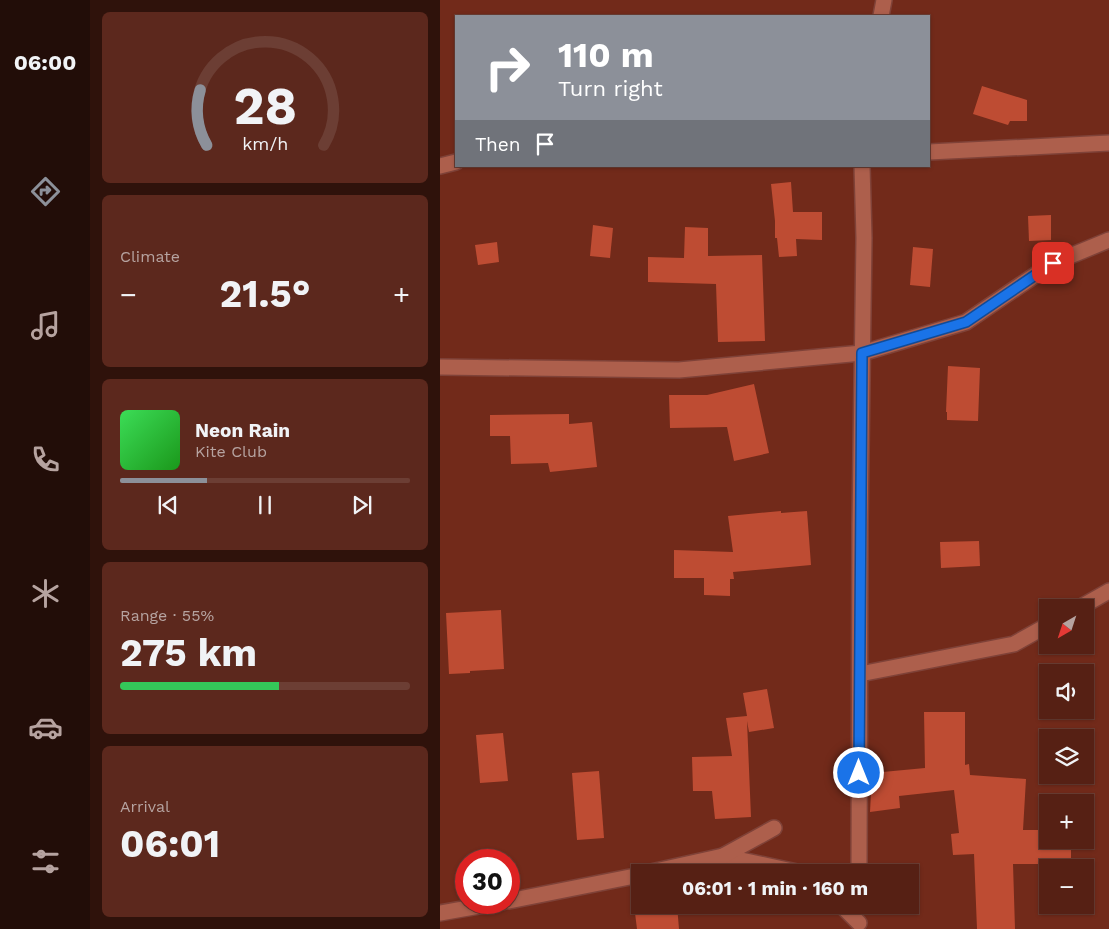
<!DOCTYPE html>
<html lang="en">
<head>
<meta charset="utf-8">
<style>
	:root { --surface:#562014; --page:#5c281d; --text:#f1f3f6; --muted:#b6a3a0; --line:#6c3e34; --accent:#8c9099 }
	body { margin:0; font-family:"Work Sans",sans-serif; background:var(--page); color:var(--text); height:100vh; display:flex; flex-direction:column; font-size:19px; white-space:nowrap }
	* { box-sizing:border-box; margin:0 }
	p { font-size:16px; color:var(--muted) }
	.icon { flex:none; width:28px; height:28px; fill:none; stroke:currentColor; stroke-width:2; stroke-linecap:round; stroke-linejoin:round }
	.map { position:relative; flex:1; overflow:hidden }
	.details { display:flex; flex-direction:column; gap:12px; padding:12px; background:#2f120b; width:350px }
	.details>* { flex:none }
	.top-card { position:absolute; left:15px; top:15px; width:475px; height:152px; border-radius:0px; box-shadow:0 1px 4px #0004,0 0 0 1px var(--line); background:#8c9099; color:#fff; overflow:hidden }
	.needle { width:32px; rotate:219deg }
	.controls { position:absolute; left:599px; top:599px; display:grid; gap:10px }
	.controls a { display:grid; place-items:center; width:55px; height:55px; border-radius:0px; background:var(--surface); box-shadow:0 1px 4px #0004,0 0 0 1px var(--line); font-size:25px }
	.speed { position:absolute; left:15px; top:849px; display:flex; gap:10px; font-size:25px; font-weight:700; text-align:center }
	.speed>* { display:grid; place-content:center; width:65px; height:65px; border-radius:50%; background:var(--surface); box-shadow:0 1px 4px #0004,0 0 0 1px var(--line); line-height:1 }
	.speed .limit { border:8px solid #d22; background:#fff; color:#111 }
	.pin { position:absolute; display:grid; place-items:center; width:42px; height:42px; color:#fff; margin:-21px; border-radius:10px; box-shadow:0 2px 8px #0006 }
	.me { position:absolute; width:55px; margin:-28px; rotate:0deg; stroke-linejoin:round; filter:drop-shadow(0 0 4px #0008) }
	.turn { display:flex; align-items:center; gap:18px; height:105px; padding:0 20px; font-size:22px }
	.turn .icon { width:65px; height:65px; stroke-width:2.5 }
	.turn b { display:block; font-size:35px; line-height:42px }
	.then { display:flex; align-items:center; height:48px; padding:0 20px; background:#0003; gap:10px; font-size:19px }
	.big { font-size:38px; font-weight:700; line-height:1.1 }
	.details .tile { flex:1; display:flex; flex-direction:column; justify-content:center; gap:8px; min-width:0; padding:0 18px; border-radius:8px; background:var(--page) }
	.details .dial { align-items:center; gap:0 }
	.dial svg { height:130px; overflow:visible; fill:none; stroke:var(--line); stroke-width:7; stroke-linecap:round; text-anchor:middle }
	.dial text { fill:var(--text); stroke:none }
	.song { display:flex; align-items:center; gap:15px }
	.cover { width:60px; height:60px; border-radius:8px; background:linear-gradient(135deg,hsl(130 70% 55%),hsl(120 70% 35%)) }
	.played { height:5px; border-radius:2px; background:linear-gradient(90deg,var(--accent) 30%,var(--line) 30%) }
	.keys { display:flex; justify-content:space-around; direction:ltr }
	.heat { display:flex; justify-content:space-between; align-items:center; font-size:28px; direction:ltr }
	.charge { height:8px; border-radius:4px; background:linear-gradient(90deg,#34c759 55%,var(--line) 0) }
	.trip { position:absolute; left:191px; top:864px; width:288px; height:50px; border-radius:0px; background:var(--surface); box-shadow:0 1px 4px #0004,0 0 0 1px var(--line); font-weight:700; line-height:50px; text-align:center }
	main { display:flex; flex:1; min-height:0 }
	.dock { display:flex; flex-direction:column; width:90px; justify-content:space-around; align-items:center; background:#220d08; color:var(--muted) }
	.dock .icon { width:35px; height:35px }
	.dock .active { color:var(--accent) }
	.dock b { font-size:22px; color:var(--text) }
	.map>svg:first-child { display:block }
</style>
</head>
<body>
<main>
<nav class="dock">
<b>06:00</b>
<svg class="icon active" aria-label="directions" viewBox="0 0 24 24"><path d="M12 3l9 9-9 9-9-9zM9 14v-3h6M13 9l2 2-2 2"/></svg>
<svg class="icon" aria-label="music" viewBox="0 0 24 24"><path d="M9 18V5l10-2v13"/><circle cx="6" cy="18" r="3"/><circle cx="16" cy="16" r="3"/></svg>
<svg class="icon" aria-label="phone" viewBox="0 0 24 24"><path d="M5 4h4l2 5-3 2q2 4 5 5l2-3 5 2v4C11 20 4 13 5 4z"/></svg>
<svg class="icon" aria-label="climate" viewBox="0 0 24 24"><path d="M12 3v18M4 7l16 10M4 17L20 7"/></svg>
<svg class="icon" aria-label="car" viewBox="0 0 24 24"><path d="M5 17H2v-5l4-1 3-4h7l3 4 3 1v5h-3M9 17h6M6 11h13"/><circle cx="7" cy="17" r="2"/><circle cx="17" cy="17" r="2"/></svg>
<svg class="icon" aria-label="filters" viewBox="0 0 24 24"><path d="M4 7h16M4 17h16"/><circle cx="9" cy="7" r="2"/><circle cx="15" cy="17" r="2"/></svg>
</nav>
<section class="details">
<div class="tile dial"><svg viewBox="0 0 100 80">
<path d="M14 69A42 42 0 1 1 86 69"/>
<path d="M14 69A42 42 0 0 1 10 35" stroke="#8c9099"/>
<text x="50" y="56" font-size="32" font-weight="700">28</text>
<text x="50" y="72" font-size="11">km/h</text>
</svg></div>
<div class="tile"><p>Climate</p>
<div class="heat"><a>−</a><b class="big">21.5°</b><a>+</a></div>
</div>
<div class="tile">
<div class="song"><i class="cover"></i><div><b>Neon Rain</b><p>Kite Club</p></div></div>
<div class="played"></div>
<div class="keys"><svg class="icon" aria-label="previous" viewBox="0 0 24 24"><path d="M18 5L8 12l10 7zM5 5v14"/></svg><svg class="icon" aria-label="pause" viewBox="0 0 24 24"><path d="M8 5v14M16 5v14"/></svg><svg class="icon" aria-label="next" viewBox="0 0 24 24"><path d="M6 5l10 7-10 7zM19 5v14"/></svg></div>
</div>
<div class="tile"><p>Range · 55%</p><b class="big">275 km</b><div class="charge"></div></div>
<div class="tile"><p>Arrival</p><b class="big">06:01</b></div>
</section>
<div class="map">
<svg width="669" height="929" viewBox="0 0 669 929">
	<rect width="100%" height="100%" fill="#722a1a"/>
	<g fill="#be4c33">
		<path d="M542,86L587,100V121H570L568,125L533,114Z"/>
		<path d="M351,182L353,212H382V240L356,239L357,256L339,257L337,238H335V221L331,184Z"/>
		<path d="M611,215V240L589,241L588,216Z"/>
		<path d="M153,225L173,228L170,258L150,256Z"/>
		<path d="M245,227L268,228V256L322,255L325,341L278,342L276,284L208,282V257L244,258Z"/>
		<path d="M57,242L59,262L38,265L35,245Z"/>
		<path d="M473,247L493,249L490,287L470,285Z"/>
		<path d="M508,366L540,368L538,421L507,420V412H506Z"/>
		<path d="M314,384L329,453L294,461L287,427L230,428L229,395H267Z"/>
		<path d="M129,414V424L152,422L157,467L110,472L108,463L71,464L70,436H50V415Z"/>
		<path d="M341,511V513L367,511L371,565L293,572L294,579H290V596L264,595V578H234V550L293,552L288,516Z"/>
		<path d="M539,541L540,566L501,568L500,542Z"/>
		<path d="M61,610L64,669L30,671V673L9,674L6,613Z"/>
		<path d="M327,689L334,728L309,732L307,721L311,817L275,819L272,791H253L252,757L292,756L286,718L307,716L303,693Z"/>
		<path d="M484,712H525V765L529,764L530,775L586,779L583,830H608V840H631V864H573L575,929H537L534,854L513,855L511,834L519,833L514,790L459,796L460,808L430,812L432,773L485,768Z"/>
		<path d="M63,733L68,781L40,783L36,735Z"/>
		<path d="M159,771L164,838L137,840L132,773Z"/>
		<path d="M194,905H237L239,929H197Z"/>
	</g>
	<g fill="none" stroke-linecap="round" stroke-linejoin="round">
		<defs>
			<g id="street">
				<path d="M441,16L444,0"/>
				<path d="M489,152L669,143"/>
				<path d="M0,166L16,162"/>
				<path d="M0,367L239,370L422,353L526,322L613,263L669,240"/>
				<path d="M639,608L669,591"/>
				<path d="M420,674L574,644L608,625"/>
				<path d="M283,856L357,872"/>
				<path d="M211,872L283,856L334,828"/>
				<path d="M419,872L420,524L424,238L422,166"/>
				<path d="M69,901L200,875"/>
				<path d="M401,905L419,923"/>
				<path d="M0,913L62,902"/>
			</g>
		</defs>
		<use href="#street" stroke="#7f4238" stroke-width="18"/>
		<use href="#street" stroke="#ad5f4c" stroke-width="15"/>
	</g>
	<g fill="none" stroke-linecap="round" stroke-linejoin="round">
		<defs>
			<path id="route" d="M419,773L422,353L526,322L613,263"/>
		</defs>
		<use href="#route" stroke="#114b97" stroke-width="12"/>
		<use href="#route" stroke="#1a73e8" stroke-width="9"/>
	</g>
</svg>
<div class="controls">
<a><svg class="needle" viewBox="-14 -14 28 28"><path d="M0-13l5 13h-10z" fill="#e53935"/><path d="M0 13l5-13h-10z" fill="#b6a3a0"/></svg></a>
<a><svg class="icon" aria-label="sound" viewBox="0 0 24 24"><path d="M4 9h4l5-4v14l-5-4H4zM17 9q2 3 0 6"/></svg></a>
<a><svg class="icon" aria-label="layers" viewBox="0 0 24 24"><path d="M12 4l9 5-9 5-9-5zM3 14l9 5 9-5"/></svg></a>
<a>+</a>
<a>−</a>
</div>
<div class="speed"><div class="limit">30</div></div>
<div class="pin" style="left:613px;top:263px;background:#d93025"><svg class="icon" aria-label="arrive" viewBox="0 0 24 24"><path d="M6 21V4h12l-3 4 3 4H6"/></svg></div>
<svg class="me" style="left:419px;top:773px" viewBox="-20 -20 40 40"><circle r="17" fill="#1a73e8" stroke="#fff" stroke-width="3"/><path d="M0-11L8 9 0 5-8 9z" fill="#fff"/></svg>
<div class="trip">06:01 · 1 min · 160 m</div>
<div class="top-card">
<div class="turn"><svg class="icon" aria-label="right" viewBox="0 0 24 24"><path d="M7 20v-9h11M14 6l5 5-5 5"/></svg><div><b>110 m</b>Turn right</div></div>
<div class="then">Then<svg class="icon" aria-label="arrive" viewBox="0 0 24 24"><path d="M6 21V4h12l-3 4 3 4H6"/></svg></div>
</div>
</div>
</main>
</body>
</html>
